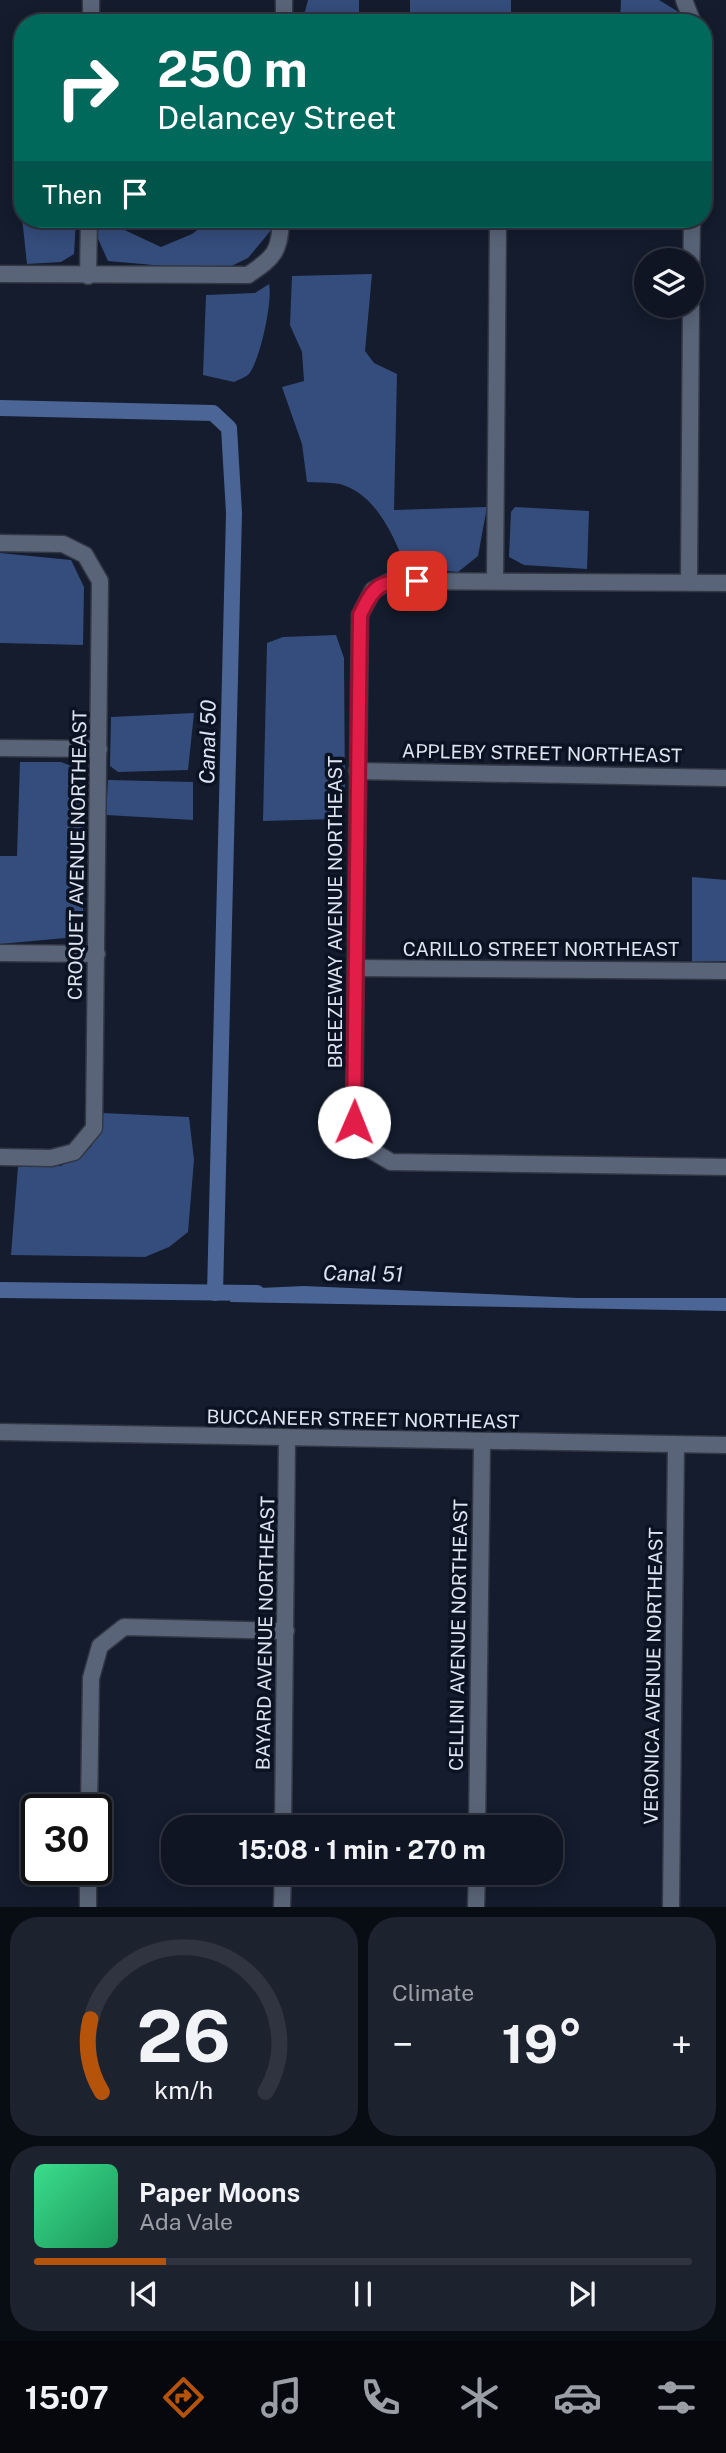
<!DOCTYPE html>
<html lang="en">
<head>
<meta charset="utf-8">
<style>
	:root { --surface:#0f1522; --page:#1d222f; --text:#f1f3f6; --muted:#9b9fa5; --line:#2f3440; --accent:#b45309 }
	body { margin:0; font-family:"Public Sans",sans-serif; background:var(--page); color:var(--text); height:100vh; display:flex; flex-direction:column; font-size:26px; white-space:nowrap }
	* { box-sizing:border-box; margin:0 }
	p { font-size:23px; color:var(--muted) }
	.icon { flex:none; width:38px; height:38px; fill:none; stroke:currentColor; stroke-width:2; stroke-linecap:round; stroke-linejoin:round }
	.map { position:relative; height:1907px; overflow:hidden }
	.sheet { display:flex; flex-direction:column; gap:10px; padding:10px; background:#080c13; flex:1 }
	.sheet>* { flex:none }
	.top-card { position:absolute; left:14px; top:14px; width:698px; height:214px; border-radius:28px; box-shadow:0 4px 18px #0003,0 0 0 2px var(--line); background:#00695c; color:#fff; overflow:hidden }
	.fabs { position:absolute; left:634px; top:248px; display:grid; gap:14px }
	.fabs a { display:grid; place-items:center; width:70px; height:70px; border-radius:50%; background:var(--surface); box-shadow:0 4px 18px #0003,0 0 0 2px var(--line); font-size:35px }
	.speed { position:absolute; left:21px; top:1794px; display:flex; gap:14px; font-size:35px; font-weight:700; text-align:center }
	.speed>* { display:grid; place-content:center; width:91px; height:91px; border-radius:50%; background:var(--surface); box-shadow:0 4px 18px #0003,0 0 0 2px var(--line); line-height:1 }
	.speed .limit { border:4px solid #111; border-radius:10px; background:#fff; color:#111 }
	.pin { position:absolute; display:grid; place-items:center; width:60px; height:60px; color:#fff; margin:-30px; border-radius:14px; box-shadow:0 4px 10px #0006 }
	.me { position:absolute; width:77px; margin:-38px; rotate:1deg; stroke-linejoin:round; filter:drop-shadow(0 0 5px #0008) }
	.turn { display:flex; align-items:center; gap:24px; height:147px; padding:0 28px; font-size:32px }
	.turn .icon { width:91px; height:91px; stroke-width:2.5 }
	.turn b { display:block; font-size:49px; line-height:60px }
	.then { display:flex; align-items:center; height:66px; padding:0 28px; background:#0003; gap:14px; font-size:26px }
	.big { font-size:52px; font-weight:700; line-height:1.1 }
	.sheet .widget { flex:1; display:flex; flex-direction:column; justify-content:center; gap:10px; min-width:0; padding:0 24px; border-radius:28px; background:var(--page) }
	.sheet .dial { align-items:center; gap:0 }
	.dial svg { height:182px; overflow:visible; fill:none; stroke:var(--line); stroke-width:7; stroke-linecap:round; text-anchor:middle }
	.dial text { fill:var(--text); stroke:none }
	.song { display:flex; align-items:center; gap:21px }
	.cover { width:84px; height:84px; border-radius:10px; background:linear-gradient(135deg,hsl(150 70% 55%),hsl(150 70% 35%)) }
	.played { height:7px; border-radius:4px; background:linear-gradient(90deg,var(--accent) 20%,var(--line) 20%) }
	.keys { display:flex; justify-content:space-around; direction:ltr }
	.heat { display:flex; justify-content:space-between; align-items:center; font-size:38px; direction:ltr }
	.sheet .tiles { flex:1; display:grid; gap:10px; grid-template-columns:1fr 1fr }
	.widget:last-child { grid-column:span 2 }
	.trip { position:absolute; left:161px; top:1815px; width:402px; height:70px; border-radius:28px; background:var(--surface); box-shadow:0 4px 18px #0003,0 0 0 2px var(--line); font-weight:700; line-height:70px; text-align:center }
	.tab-bar { display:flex; height:112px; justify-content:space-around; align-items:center; background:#06080e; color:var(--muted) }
	.tab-bar .icon { width:49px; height:49px }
	.tab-bar .active { color:var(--accent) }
	.tab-bar b { font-size:32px; color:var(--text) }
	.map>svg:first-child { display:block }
</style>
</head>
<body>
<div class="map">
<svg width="726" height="1907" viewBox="0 0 726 1907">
	<rect width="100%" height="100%" fill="#141c2d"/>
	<g fill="#354d7c">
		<path d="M308,0H359V23H302Z"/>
		<rect x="410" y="0" width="101" height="23"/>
		<path d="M621,0H659L677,11L680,23H620Z"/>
		<path d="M18,180H23V219H76L74,254L61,262L27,264Z"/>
		<path d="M96,219H117L116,226L161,247L192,234L212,219H273L277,223L248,258L221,271L108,261L95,232Z"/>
		<path d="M372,274L365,351L374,363L397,374L394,510L487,507L478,556L458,572L406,567C393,535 377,495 340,484C330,482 317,483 307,482L302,444L282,387L304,381L302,352L290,325L292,276Z"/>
		<path d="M269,284C273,300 260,361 249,374C246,377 238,380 234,382L203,375L206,295L255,293Z"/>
		<path d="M515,507L589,511L587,569L524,565L509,557L511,512Z"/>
		<path d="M0,553L71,560L84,587L83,645L0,643Z"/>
		<path d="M336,635L344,658L345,800L336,819L263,821L267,643L283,637Z"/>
		<path d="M194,713L188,770L118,772L110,766L111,717Z"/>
		<path d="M20,762H61L84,771L83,927L76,937L0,944V856H17Z"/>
		<path d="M108,780L193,782V820L106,815Z"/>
		<path d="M692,877L726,880V961L692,962Z"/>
		<path d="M102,1113L189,1117L194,1160L188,1232L169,1247L145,1257L11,1255L18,1167L61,1166L91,1147Z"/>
	</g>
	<path fill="#4b6596" d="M304,1286L578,1298H726V1311L230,1302L237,1289Z"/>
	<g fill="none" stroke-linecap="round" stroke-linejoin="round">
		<g stroke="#4b6596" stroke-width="16">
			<path d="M0,408L213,413L229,428L234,513L215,1293"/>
			<path d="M0,1290L257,1293"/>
		</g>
		<defs>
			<g id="street">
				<path d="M684,0L693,23"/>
				<path d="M91,23V0"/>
				<path d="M284,23V0"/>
				<path d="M0,274L248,275C275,257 280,251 281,219"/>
				<path d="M88,276L89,219"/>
				<path d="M691,291L692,219"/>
				<path d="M0,543L63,544L85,555L100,581L94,1128L74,1152L51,1158L0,1157"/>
				<path d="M495,581L498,219"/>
				<path d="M689,582L691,306"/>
				<path d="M726,583L391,581L373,590L360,615L354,1122L369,1149L391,1162L726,1167"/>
				<path d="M0,748L99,749"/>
				<path d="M357,771L726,778"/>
				<path d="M0,953L97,954"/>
				<path d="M356,968L726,971"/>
				<path d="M0,1432L726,1445"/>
				<path d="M89,1810L91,1678L100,1646L124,1627L286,1631"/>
				<path d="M283,1827L287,1440"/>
				<path d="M477,1827L482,1443"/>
				<path d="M88,1907V1869"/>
				<path d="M282,1907L283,1872"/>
				<path d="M476,1907L477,1872"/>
				<path d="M671,1907L676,1445"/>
			</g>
		</defs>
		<use href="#street" stroke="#323744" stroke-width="19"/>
		<use href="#street" stroke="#596478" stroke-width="16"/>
	</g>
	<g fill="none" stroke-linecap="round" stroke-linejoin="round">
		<defs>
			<path id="route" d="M354,1122L360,615C376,582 380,582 417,581"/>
		</defs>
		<use href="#route" stroke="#92132f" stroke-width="18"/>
		<use href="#route" stroke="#e11d48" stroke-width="12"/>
	</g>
	<g text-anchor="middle" stroke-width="7" stroke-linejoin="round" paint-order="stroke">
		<g font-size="19" fill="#dee5f0" stroke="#0b1323">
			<text transform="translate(542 753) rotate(1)" y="7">APPLEBY STREET NORTHEAST</text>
			<text transform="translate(77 855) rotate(-89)" y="7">CROQUET AVENUE NORTHEAST</text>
			<text transform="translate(335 912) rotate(-90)" y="7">BREEZEWAY AVENUE NORTHEAST</text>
			<text x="541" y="956">CARILLO STREET NORTHEAST</text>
			<text transform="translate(363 1419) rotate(1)" y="7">BUCCANEER STREET NORTHEAST</text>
			<text transform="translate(265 1633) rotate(-89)" y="7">BAYARD AVENUE NORTHEAST</text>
			<text transform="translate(458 1635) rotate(-89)" y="7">CELLINI AVENUE NORTHEAST</text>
			<text transform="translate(653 1676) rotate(-89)" y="7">VERONICA AVENUE NORTHEAST</text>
		</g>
		<g font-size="21" font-style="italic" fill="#dce4f4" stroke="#0b1323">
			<text transform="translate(208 742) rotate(-89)" y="7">Canal 50</text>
			<text transform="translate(363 1274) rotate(1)" y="7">Canal 51</text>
		</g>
	</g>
</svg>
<div class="fabs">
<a><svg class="icon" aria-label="layers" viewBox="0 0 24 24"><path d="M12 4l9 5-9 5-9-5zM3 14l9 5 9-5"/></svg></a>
</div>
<div class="speed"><div class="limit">30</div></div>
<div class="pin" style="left:417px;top:581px;background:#d93025"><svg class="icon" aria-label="arrive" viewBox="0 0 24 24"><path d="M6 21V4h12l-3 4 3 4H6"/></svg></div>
<svg class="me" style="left:354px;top:1122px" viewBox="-20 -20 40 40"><circle r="19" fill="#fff"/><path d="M0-13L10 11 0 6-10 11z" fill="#e11d48"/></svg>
<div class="trip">15:08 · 1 min · 270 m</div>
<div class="top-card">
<div class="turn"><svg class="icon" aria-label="right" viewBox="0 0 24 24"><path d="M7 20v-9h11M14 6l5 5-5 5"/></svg><div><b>250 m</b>Delancey Street</div></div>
<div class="then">Then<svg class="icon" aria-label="arrive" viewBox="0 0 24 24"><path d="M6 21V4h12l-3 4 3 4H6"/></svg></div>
</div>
</div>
<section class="sheet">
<div class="tiles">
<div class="widget dial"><svg viewBox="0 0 100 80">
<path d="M14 69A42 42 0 1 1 86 69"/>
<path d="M14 69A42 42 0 0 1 9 37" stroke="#b45309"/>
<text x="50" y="56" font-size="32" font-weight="700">26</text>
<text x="50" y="72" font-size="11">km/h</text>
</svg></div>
<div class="widget"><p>Climate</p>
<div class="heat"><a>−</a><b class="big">19°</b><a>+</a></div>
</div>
<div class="widget">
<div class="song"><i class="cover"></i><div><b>Paper Moons</b><p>Ada Vale</p></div></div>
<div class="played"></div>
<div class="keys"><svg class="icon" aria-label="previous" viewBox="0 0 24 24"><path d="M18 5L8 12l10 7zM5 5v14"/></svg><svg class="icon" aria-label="pause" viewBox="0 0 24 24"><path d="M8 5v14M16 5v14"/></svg><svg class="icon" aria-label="next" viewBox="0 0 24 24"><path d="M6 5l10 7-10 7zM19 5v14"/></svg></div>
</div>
</div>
</section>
<nav class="tab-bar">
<b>15:07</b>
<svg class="icon active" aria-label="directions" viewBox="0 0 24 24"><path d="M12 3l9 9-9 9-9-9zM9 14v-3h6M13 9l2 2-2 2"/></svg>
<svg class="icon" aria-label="music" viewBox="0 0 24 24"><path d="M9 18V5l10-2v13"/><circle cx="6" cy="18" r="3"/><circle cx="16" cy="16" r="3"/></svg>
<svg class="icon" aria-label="phone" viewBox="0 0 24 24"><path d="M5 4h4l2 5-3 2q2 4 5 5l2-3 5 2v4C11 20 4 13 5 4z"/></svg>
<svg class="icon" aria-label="climate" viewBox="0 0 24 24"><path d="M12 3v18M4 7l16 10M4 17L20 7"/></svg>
<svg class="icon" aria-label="car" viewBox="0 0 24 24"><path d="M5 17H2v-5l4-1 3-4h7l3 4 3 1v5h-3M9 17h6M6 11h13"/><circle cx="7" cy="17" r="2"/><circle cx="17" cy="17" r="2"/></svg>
<svg class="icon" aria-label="filters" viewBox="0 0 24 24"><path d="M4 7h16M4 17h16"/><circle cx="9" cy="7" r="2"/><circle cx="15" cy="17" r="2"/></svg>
</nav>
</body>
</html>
